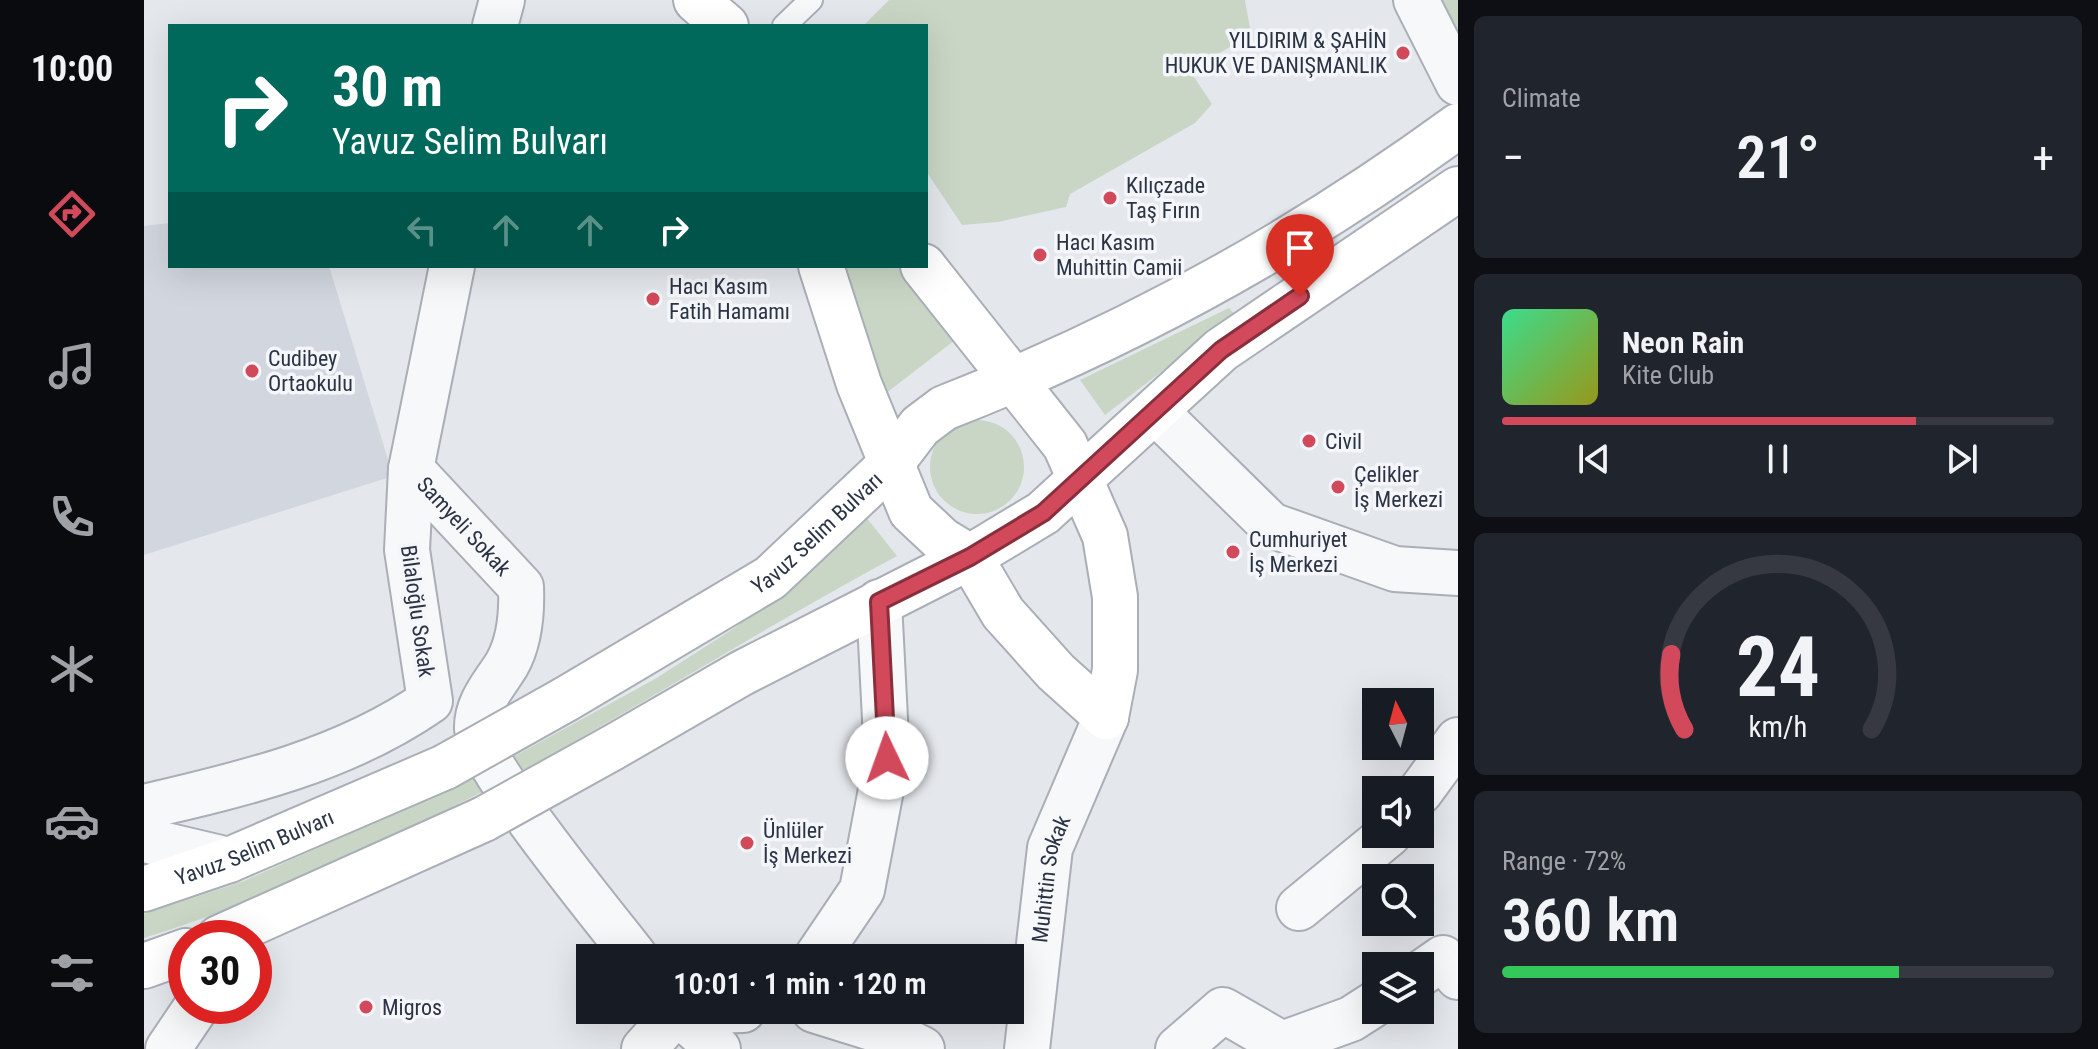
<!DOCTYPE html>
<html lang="en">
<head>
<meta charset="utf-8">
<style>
	:root { --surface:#171b24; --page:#20242c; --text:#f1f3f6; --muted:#9ea1a6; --line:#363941; --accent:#d1495b }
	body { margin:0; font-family:"Roboto Condensed",sans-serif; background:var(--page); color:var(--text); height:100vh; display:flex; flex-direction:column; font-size:30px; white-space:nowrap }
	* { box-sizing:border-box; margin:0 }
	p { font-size:26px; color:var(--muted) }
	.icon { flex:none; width:44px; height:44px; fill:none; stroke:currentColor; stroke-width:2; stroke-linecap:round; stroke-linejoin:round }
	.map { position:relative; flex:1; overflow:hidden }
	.drawer { display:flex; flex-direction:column; gap:16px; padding:16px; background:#0d0f14; width:640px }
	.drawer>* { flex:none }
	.banner { position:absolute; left:24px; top:24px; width:760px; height:244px; border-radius:0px; box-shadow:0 8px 32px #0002; background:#00695c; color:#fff; overflow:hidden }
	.needle { width:52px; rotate:354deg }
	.tools { position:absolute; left:1218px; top:688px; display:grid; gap:16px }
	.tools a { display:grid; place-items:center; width:72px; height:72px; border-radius:0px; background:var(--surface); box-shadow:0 8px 32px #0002; font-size:40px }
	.speed { position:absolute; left:24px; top:920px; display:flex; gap:16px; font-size:40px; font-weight:700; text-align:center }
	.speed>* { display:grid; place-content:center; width:104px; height:104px; border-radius:50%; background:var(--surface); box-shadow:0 8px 32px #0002; line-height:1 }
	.speed .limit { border:12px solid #d22; background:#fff; color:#111 }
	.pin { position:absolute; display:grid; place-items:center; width:68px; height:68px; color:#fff; margin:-82px -34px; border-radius:50% 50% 50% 0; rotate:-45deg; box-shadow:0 0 8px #0007 }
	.pin .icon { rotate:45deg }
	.me { position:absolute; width:88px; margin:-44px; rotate:357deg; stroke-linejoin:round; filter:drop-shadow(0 0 6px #0008) }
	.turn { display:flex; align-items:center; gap:28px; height:168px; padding:0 32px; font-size:36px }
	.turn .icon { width:104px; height:104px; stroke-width:2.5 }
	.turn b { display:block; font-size:56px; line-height:68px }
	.lanes { display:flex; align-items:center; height:76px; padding:0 32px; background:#0003; justify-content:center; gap:40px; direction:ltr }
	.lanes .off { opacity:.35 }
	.big { font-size:60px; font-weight:600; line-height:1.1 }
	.drawer .widget { flex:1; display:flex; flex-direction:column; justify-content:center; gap:12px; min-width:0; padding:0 28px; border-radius:12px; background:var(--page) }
	.drawer .dial { align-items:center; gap:0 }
	.dial svg { height:208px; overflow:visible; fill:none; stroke:var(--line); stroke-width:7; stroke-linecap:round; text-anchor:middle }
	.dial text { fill:var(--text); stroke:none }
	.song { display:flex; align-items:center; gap:24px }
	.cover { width:96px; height:96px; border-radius:12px; background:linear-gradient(135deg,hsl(150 70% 55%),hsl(60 70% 35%)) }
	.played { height:8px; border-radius:4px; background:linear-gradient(90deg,var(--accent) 75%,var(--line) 75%) }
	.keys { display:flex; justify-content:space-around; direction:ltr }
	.heat { display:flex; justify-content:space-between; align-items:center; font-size:44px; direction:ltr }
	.charge { height:12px; border-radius:6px; background:linear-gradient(90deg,#34c759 72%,var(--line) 0) }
	.trip { position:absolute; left:432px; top:944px; width:448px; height:80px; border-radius:0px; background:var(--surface); box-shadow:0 8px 32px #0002; font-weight:600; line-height:80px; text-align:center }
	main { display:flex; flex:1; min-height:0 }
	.menu { display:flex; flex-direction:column; width:144px; justify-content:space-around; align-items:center; background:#090b0e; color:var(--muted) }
	.menu .icon { width:56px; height:56px }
	.menu .current { color:var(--accent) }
	.menu b { font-size:36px; color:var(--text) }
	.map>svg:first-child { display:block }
</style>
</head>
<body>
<main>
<nav class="menu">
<b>10:00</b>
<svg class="icon current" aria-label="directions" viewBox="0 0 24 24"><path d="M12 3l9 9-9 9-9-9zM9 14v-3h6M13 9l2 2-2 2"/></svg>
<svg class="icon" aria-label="music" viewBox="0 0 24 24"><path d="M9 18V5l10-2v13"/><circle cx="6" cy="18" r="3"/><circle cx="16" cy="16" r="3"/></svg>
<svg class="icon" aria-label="phone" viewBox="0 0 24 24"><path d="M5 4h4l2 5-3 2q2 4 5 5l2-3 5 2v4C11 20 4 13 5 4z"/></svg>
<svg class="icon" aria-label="climate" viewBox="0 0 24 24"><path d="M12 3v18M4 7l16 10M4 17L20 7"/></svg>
<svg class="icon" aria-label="car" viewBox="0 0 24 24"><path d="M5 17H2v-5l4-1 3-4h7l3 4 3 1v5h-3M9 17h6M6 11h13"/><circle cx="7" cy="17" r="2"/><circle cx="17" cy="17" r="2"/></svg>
<svg class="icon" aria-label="filters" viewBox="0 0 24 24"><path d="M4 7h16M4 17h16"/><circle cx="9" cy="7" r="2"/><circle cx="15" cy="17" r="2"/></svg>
</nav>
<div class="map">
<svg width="1314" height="1049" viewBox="0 0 1314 1049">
	<rect width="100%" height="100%" fill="#e4e7ec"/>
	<path fill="#d2d6de" d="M26,223V266H185L249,476L0,555V226Z"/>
	<g fill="#c9d6c5">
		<path d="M745,0H1101L1107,34L1046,71L1068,104L1051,123L926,194L922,207L854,222L818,225L782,171V26H719Z"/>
		<path d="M1290,0H1314V43Z"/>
		<path d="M696,266H755L811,340L741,394Z"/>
		<path d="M1085,308L1091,315L961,415L936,380Z"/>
		<circle cx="833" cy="467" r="47"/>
		<path d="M722,517L753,556C623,626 498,704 370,776L360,762L511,679L592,627Z"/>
		<path d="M342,772L352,785C237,842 123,900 0,938V914L100,881Z"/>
	</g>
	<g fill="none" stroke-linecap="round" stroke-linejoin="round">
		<defs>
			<path id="lane" d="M640,26L667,0"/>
			<g id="street">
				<path d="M1272,0L1314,83"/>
				<path d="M351,26L358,0"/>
				<path d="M1012,412L1127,525L1251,569L1314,573"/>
				<path id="s1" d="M267,469L377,587C378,612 376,641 363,664C351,684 332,703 333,729C335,766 463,920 492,958"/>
				<path d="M1276,792L1314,740"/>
				<path d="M0,807C100,784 201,760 286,701L263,550L267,469L308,266"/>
				<path d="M0,840L85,860"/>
				<path d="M1155,908L1245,834"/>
				<path d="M672,958L718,890L743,758L735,602"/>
				<path d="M1276,974L1299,958L1314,977"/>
				<path d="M531,1010L574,1049"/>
				<path d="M670,1010L750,1035L778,1049"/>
				<path d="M24,1049L53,1006"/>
				<path d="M500,1049L533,1012L599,1010"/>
				<path id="s2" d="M883,1049L906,848L962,717"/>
				<path d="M1034,1049L1079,1010L1138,1044L1207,1019L1232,1003"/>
			</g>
			<g id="secondary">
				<path d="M552,0L582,26"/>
				<path d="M677,266L715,384L767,511L798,540L826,557L859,613L912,672L962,717"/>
				<path d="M779,266L921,445L961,536L971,597V670L962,717"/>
				<path id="s3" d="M422,699L626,578L747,464L776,426L800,408C983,337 1155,242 1314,126"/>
				<path d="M468,748L598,673L826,557L899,513L1077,350L1314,189"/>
				<path id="s4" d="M0,889L85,860L301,767"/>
				<path d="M75,938L340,819"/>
				<path d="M0,966L42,951"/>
			</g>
		</defs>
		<use href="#lane" stroke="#a9aeb7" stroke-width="26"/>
		<use href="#street" stroke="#a9aeb7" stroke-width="48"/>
		<use href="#secondary" stroke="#a9aeb7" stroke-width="48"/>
		<use href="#lane" stroke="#f7f8fa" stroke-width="22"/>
		<use href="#street" stroke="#f7f8fa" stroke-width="44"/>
		<use href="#secondary" stroke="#fff" stroke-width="44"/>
		<defs>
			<g id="secondary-bridge">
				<path d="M301,767L422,699"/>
				<path d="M340,819L468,748"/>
			</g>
		</defs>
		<use href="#secondary-bridge" stroke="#a9aeb7" stroke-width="48" stroke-linecap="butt"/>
		<use href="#secondary-bridge" stroke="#fff" stroke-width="44"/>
	</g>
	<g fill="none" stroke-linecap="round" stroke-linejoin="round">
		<defs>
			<path id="route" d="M743,758L735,602L826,557L899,513L1077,350L1156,296"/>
		</defs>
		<use href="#route" stroke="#882f3b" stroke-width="20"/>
		<use href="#route" stroke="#d1495b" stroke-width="14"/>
	</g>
	<g fill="#d1495b" stroke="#f4f6f9" stroke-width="3">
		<circle cx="1259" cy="53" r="8"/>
		<circle cx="966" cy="198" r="8"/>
		<circle cx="896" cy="255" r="8"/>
		<circle cx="509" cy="299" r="8"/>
		<circle cx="108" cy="371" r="8"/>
		<circle cx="1165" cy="441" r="8"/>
		<circle cx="1194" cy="487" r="8"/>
		<circle cx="1089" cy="552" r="8"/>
		<circle cx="603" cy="843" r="8"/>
		<circle cx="222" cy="1007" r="8"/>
	</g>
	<g text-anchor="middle" stroke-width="7" stroke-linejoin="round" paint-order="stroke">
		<g font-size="22" fill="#2b3445" stroke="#f4f6f9" text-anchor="start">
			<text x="1243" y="48" text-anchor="end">YILDIRIM &amp; ŞAHİN<tspan x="1243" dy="25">HUKUK VE DANIŞMANLIK</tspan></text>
			<text x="982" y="193">Kılıçzade<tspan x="982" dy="25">Taş Fırın</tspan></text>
			<text x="912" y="250">Hacı Kasım<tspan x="912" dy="25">Muhittin Camii</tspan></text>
			<text x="525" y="294">Hacı Kasım<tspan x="525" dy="25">Fatih Hamamı</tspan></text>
			<text x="124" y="366">Cudibey<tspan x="124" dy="25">Ortaokulu</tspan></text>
			<text x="1181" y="449">Civil</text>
			<text x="1210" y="482">Çelikler<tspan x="1210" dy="25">İş Merkezi</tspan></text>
			<text x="1105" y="547">Cumhuriyet<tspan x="1105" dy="25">İş Merkezi</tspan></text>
			<text x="619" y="838">Ünlüler<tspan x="619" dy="25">İş Merkezi</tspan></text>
			<text x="238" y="1015">Migros</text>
		</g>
		<g font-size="22" fill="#2b3445" stroke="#f4f6f9">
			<text dy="8" stroke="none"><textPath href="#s1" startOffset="78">Samyeli Sokak</textPath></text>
			<text dy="8" stroke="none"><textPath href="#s3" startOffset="302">Yavuz Selim Bulvarı</textPath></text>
			<text transform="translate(274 611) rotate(82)" y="8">Bilaloğlu Sokak</text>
			<text dy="8" stroke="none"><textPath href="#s4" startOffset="118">Yavuz Selim Bulvarı</textPath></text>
			<text dy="8" stroke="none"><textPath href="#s2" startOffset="172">Muhittin Sokak</textPath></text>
		</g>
	</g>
</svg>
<div class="tools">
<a><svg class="needle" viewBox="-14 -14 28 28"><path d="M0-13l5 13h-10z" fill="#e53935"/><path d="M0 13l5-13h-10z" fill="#9ea1a6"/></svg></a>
<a><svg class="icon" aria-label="sound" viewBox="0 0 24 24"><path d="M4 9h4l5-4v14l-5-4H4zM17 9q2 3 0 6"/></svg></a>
<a><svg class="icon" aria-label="search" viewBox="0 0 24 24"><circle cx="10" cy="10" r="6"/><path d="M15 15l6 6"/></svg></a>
<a><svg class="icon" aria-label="layers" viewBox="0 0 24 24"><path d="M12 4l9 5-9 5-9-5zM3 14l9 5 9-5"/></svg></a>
</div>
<div class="speed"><div class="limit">30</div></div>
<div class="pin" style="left:1156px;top:296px;background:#d93025"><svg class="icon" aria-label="arrive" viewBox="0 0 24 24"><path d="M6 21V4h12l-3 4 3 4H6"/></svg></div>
<svg class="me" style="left:743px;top:758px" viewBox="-20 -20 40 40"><circle r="19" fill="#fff"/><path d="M0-13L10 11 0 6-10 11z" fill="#d1495b"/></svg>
<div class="trip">10:01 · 1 min · 120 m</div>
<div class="banner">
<div class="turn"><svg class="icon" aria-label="right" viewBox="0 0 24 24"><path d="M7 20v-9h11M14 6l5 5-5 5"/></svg><div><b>30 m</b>Yavuz Selim Bulvarı</div></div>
<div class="lanes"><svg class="icon off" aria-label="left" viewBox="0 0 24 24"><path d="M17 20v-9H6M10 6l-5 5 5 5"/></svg><svg class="icon off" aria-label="ahead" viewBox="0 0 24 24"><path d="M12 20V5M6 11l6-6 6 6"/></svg><svg class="icon off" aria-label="ahead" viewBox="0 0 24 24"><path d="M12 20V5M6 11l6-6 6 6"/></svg><svg class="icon" aria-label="right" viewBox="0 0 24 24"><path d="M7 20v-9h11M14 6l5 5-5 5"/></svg></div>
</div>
</div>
<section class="drawer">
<div class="widget"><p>Climate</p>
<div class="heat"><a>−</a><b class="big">21°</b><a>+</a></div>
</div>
<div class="widget">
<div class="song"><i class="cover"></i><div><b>Neon Rain</b><p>Kite Club</p></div></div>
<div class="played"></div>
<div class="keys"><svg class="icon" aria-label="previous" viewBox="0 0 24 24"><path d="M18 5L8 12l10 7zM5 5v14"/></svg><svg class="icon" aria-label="pause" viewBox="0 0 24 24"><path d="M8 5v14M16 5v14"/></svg><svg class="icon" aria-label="next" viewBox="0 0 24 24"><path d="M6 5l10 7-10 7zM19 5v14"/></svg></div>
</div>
<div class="widget dial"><svg viewBox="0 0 100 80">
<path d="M14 69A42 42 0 1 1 86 69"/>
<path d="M14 69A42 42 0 0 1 9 40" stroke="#d1495b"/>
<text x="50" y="56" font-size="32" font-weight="700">24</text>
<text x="50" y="72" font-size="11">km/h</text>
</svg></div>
<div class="widget"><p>Range · 72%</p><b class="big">360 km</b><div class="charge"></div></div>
</section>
</main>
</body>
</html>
